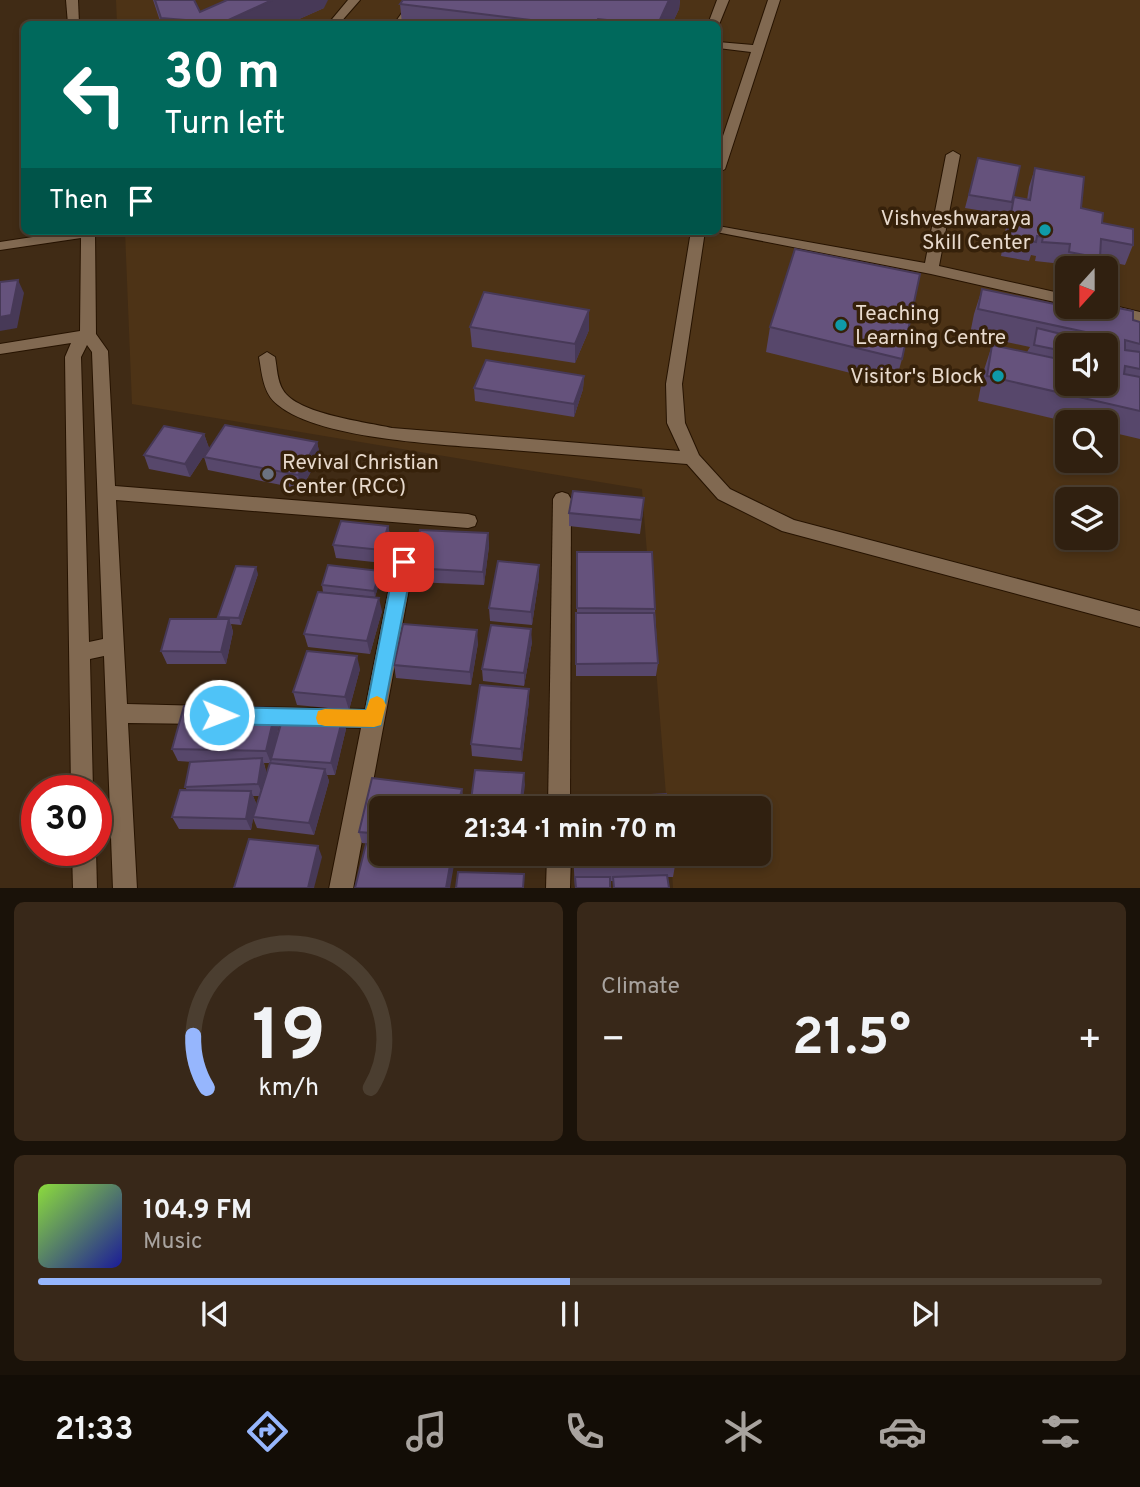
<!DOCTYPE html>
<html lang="en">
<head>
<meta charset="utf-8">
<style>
	:root { --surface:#302010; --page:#382819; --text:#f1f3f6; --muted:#a8a39f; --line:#4b3e30; --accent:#96b6fd }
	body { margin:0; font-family:Overpass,sans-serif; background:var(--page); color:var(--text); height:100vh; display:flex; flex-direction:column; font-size:26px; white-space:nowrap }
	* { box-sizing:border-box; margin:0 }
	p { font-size:23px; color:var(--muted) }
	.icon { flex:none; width:38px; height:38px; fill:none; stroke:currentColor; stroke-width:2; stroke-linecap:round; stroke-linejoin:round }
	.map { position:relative; height:888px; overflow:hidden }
	.details { display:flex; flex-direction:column; gap:14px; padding:14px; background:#1a1209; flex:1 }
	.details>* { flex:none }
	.hud { position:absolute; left:21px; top:21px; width:700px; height:214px; border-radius:10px; box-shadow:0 4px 10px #0003,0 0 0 2px var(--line); background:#00695c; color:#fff; overflow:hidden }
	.needle { width:46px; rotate:201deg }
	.controls { position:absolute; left:1055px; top:256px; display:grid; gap:14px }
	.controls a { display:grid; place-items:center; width:63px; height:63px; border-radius:10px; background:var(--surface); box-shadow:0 4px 10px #0003,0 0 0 2px var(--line); font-size:35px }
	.speed { position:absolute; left:21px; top:775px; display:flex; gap:14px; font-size:35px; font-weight:700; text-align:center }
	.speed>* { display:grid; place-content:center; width:91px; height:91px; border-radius:50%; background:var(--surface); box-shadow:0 4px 10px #0003,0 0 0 2px var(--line); line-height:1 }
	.speed .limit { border:10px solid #d22; background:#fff; color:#111 }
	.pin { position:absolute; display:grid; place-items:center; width:60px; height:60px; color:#fff; margin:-30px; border-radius:14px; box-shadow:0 4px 10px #0006 }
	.me { position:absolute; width:77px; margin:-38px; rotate:91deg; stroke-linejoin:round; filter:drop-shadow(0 0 5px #0008) }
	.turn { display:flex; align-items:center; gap:24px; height:147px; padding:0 28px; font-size:32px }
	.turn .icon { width:91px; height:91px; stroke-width:2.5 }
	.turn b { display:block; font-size:49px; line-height:60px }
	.then { display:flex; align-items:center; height:66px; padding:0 28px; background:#0003; gap:14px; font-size:26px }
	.big { font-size:52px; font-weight:700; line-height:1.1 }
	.details .tile { flex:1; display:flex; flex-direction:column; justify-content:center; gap:10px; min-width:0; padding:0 24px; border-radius:10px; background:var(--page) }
	.details .dial { align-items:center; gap:0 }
	.dial svg { height:182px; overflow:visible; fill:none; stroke:var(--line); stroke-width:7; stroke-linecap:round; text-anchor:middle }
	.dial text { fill:var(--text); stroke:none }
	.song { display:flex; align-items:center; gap:21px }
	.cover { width:84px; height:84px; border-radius:10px; background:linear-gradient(135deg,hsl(90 70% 55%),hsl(240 70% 35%)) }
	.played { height:7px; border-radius:4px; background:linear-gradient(90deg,var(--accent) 50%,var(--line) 50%) }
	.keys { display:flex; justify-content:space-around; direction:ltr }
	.heat { display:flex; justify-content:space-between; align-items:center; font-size:38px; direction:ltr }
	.details .tiles { flex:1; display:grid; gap:14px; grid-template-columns:1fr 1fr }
	.tile:last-child { grid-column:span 2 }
	.trip { position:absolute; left:369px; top:796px; width:402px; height:70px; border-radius:10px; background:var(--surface); box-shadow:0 4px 10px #0003,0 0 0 2px var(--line); font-weight:700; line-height:70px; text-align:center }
	.tab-bar { display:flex; height:112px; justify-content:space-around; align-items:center; background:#130d06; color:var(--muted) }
	.tab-bar .icon { width:49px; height:49px }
	.tab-bar .selected { color:var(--accent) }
	.tab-bar b { font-size:32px; color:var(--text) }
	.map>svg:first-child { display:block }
</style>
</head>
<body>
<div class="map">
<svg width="1140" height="889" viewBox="0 0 1140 889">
	<rect width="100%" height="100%" fill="#402b15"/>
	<path fill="#4d3316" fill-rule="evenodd" d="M116,0H1140V888H673L671,854H760V808H667L642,489L132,404L125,231H718V24H117ZM1068,268H1106V306H1068ZM1068,345H1106V383H1068ZM1068,422H1106V460H1068ZM1068,499H1106V537H1068Z"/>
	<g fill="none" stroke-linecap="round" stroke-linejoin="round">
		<defs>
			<g id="minor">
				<path d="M66,0H78L79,24H68Z"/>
				<path d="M348,0H360L339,24H328Z"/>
				<path d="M411,0H423L404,24H394Z"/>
				<path d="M717,0H729L718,27L708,24Z"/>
				<path d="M768,0H780L725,169L718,173V151L751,52L718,48V42L753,45Z"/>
				<path d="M953,151L960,155L939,266L1068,295V305L931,274L711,231H718V226L925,263L946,155Z"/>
				<path d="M72,231H95L96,334L108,351L115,486L468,514L475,516L477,521L475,526L468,528L116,500L127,704L206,706L214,708L217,715L214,722L206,724L128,723L137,889H113L104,656L90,659L93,791H71L65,357L71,343L0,354V344L80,331L81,238L0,250V242ZM87,345L92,352L103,639L89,642L81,357Z"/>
				<path d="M691,231H705L682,384L685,423L699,455L730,489L794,520L1140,611V627L782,531L718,499L687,464C629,459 570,455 511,450C455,445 321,441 278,405C263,394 262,374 259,357L267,352L275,357C277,367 277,381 283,390C297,414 366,422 392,428L680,451L667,423L666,384Z"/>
				<path d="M1106,304L1140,312V322L1089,309L1086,306H1106Z"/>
				<path d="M562,492L568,494L571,499L570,808H548L553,499L556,494Z"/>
				<path d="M404,554L411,557L414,562L353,889H329L361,728L255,725L247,723L244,716L247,709L255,707L365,709L394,562L397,557Z"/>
				<path d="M72,850H96L97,889H73Z"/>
				<path d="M547,854H571L570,889H546Z"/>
			</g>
		</defs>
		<use href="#minor" stroke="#261300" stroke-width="2"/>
		<use href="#minor" fill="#816951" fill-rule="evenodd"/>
	</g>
	<g fill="#57476b" fill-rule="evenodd">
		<path d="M153,0H194L200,12L324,8L288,24H161Z"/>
		<path d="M403,0H680L679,9L672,24H402L400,4Z"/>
		<path d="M978,158L1014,197L1027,200L1029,187L1035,168L1081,208L1133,245L1125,265L1100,260L1096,268H1068V272L1062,271V264L1035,261L1036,256L1031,255L1029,261L1001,256L1008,215L965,208Z"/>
		<path d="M982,289L1104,315L1108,306L1133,320L1140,322V439L1106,431V422H1068L978,401L984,370L992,345L1027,352L1030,347L970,334L974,314ZM1068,345H1106V383H1068Z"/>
		<path d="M470,327L589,330L575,363L472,347Z"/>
		<path d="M770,327L902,359L895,384L766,352Z"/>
		<path d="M584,376L583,389L574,417L475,401L474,388Z"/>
		<path d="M204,434L209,448L190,477L149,469L144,455Z"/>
		<path d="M317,442L320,456L301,489L208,470L204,457Z"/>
		<path d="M643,511L640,534L569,526V513Z"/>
		<path d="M388,526L391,539L383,563L336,558L333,545Z"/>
		<path d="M488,533L489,546L484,585L414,582L412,568Z"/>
		<path d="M577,552L655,609L658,663L656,676H576V613H577Z"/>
		<path d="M539,565V578L532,625L490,621L489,608Z"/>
		<path d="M380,571L381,577L375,597L323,592L322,585Z"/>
		<path d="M258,574L241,625L231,624L233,632L226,664H167L161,651L218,619V617Z"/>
		<path d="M382,611L370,654L308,647L304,634Z"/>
		<path d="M532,642L524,686L483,681L482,669Z"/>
		<path d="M478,643L471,685L396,678L394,665Z"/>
		<path d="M360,669L349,710L297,705L293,692Z"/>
		<path d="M529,701L522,761L472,756L471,744Z"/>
		<path d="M276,708L280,720L276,742L346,729L335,775H327L329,781L314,835L257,828L253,818L251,830L179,829L172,817L187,790L185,787L193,762L178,761L172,749ZM264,763H270L265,777L266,771ZM253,796H259L255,810L256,803Z"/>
		<path d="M372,778L462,789L463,800L462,808H382V845L362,843L359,832Z"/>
		<path d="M573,854H675L676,860L673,877H667L669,888H613V881H610V888H575Z"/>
	</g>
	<g fill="#473957">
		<path d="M272,0H328L324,8L288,24H222V23Z"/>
		<path d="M669,0H680L679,9L672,24H658Z"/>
		<path d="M18,280L24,293L17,328L0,331V317Z"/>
		<path d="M589,310V330L575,363V344Z"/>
		<path d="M584,376L583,389L574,417V404Z"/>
		<path d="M204,434L209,448L190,477L185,464Z"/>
		<path d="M317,442L320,456L301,489L298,475Z"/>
		<path d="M388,526L391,539L383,563L381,550Z"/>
		<path d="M488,533L489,546L484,585L483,572Z"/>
		<path d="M539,565V578L532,625L531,612Z"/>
		<path d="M256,567L258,574L241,625L239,618Z"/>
		<path d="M380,571L381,577L375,597L374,591Z"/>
		<path d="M379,598L382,611L370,654L367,641Z"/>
		<path d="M229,619L233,632L226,664L221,652Z"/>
		<path d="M531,629L532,642L524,686V673Z"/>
		<path d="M477,630L478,643L471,685L470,672Z"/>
		<path d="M357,656L360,669L349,710L345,697Z"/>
		<path d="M529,689V701L522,761L521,749Z"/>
		<path d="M276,708L280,720L271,763L266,751Z"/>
		<path d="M343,717L346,729L335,775L331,763Z"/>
		<path d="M262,758L266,771L263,796L258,784Z"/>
		<path d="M325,769L329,781L314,835L309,823Z"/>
		<path d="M524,773L525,785L522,808H520Z"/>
		<path d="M462,789L463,800L462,808H457Z"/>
		<path d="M251,791L256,803L251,830L246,819Z"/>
		<path d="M318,846L322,857L314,888H308Z"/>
		<path d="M452,854L454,865L450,888H446Z"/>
	</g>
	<g fill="#65527c" stroke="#473957" stroke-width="2">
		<path d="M155,0H194L200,12L227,0H272L222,23L161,18Z"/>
		<path d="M403,0H669L658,24H645L598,19L595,24H564L400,4Z"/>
		<path d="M978,158L1020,166L1012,202L969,195Z"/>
		<path d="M1035,168L1084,177L1081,208L1103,213L1102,223L1133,229V245L1101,239L1100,258L1069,252L1070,244L1042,242L1043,237L1037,236L1036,242L1007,236L1014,197L1030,200Z"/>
		<path d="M795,249L920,274L902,359L770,327Z"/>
		<path d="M18,280L11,315L0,317V282Z"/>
		<path d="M982,289L1107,315L1108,306L1133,311V320L1140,322V344L1125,340V350L1140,352V369L1125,366L1124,374L1140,377V411L987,376L992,345L1068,361V383H1106L1107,361H1106V345L1108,346L1109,337L978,309Z"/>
		<path d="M484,292L589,310L575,344L470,327Z"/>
		<path d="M1037,328L1105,345H1068V352L1034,345Z"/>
		<path d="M486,360L584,376L574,404L474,388Z"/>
		<path d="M225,425L317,442L298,475L204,457Z"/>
		<path d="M164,426L204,434L185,464L144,455Z"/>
		<path d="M573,491L644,498L641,520L569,513Z"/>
		<path d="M341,521L388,526L381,550L333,545Z"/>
		<path d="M420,530L488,533L483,572L412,568Z"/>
		<path d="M577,552H652L655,609L577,608Z"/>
		<path d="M498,561L539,565L531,612L489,608Z"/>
		<path d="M328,565L380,571L374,591L322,585Z"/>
		<path d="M236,566L256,567L239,618L218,617Z"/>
		<path d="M318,592L379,598L367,641L304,634Z"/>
		<path d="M576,613H654L658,663L576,664Z"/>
		<path d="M170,619H229L221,652L161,651Z"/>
		<path d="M403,624L477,630L470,672L394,665Z"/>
		<path d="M491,625L531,629L524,673L482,669Z"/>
		<path d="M307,651L357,656L345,697L293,692Z"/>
		<path d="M480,685L529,689L521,749L471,744Z"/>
		<path d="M184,706L276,708L266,751L172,749Z"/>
		<path d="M284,713L343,717L331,763L271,759Z"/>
		<path d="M262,758L258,784L185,787L190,762Z"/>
		<path d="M270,763L325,769L309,823L253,817Z"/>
		<path d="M475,770L524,773L520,808H470Z"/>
		<path d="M372,778L462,789L457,808H382V834L359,832Z"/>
		<path d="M180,790L251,791L246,819L172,817Z"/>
		<path d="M666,794L668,808H571L570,800Z"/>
		<path d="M249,839L318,846L308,888H234Z"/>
		<path d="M366,844L382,846V854H452L446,888H355Z"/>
		<path d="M575,854H675L676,860L576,867Z"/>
		<path d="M458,872L524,874L523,888H456Z"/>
		<path d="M667,875L669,888H614L613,877Z"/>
		<path d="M575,877H610V888H576Z"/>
	</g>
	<path fill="#4fc3f7" stroke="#337fa1" stroke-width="2" d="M404,556L410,558L413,562L381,725L374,727L219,724L213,721L210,715L213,709L219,707L366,710L395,562L398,558Z"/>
	<path fill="#f59e0b" d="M377,696L383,699L386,705L381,725L374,727L325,726L318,724L316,718L318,711L325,709L366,710L370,699Z"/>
	<g fill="#0f9aa8" stroke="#36210a" stroke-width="2.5">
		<circle cx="1045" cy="230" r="7"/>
		<circle cx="841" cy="325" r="7"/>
		<circle cx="998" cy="376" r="7"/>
	</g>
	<circle fill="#6b7280" stroke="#36210a" stroke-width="2.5" cx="268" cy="474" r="7"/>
	<g text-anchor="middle" stroke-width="7" stroke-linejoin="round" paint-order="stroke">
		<g font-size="21" fill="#e8dacd" stroke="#36210a" text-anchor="end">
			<text x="1031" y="225">Vishveshwaraya<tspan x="1031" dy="24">Skill Center</tspan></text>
			<text x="855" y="320" text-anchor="start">Teaching<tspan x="855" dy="24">Learning Centre</tspan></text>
			<text x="984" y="383">Visitor's Block</text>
			<text x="282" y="469" text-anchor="start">Revival Christian<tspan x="282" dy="24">Center (RCC)</tspan></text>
		</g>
	</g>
</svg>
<div class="controls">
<a><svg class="needle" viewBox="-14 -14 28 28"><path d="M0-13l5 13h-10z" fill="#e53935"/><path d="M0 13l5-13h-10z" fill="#a8a39f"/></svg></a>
<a><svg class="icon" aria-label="sound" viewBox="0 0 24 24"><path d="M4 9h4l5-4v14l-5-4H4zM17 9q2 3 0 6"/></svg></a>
<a><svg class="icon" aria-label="search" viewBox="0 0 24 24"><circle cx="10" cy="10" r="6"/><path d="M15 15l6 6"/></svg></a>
<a><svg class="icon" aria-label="layers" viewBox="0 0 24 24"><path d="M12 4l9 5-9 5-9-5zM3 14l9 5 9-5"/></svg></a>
</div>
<div class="speed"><div class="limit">30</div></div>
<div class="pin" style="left:404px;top:562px;background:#d93025"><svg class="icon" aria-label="arrive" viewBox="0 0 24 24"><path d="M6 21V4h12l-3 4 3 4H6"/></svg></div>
<svg class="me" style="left:219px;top:715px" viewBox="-20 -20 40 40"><circle r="17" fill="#4fc3f7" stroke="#fff" stroke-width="3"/><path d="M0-11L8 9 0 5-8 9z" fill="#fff"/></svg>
<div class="trip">21:34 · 1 min · 70 m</div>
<div class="hud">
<div class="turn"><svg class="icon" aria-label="left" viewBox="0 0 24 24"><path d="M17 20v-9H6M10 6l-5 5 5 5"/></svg><div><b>30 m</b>Turn left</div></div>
<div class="then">Then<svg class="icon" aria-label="arrive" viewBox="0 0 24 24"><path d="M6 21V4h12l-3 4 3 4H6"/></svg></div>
</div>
</div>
<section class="details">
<div class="tiles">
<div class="tile dial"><svg viewBox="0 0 100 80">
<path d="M14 69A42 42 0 1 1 86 69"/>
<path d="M14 69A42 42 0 0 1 8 46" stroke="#96b6fd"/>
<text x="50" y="56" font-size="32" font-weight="700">19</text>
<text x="50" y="72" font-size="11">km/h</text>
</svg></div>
<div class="tile"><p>Climate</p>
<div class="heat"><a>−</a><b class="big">21.5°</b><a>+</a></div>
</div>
<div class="tile">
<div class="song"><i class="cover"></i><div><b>104.9 FM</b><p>Music</p></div></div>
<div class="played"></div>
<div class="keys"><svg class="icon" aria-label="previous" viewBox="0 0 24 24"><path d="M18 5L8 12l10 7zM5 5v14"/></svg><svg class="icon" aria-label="pause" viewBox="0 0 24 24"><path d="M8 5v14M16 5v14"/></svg><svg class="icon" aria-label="next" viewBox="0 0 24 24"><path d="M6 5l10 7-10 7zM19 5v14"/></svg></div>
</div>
</div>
</section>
<nav class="tab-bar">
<b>21:33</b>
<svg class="icon selected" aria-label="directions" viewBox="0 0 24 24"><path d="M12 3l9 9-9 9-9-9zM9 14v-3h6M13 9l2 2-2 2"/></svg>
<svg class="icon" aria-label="music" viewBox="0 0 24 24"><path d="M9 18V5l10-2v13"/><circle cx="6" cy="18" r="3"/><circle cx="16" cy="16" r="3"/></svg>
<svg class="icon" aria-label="phone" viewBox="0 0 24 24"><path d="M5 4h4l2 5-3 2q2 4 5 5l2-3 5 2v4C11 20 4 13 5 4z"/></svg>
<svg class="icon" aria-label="climate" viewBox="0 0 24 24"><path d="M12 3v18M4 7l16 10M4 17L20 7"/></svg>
<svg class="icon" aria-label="car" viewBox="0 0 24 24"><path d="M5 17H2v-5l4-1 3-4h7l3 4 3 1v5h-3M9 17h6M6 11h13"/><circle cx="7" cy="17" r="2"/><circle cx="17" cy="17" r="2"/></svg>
<svg class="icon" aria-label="filters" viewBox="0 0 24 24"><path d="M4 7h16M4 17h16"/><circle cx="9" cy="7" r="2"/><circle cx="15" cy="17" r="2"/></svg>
</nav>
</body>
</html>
